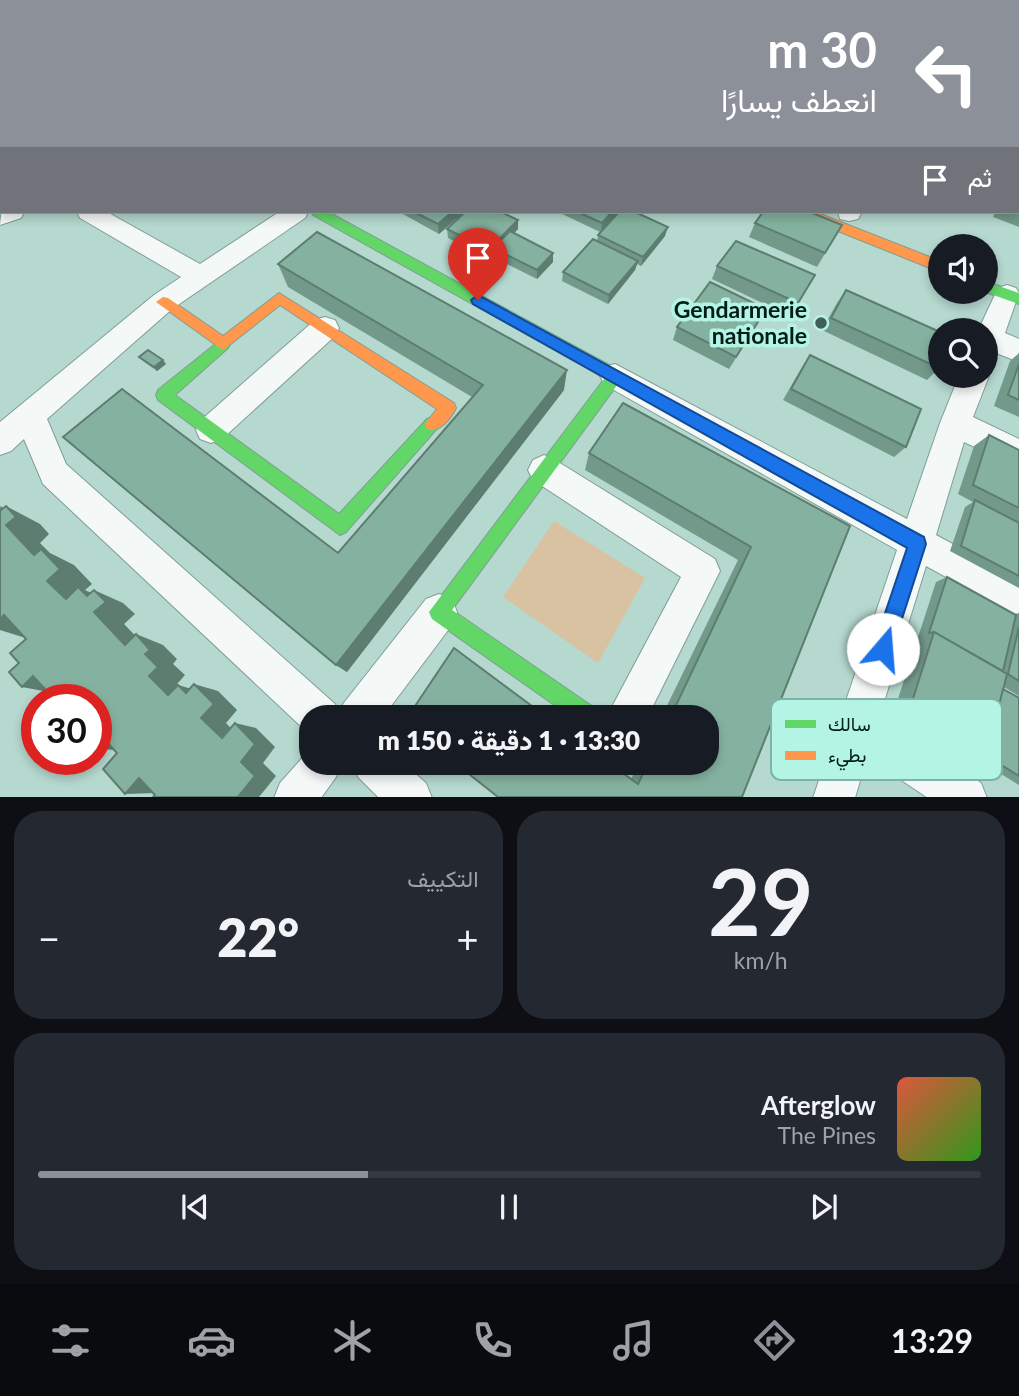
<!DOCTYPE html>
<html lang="ar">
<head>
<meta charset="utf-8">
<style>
	:root { --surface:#171b24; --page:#242831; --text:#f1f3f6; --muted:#9ea1a6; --line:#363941; --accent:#8c9099 }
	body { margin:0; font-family:Lato,Vazirmatn,sans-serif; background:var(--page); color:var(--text); direction:rtl; height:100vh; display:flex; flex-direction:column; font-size:26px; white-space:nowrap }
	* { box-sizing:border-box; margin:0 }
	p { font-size:23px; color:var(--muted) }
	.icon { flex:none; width:38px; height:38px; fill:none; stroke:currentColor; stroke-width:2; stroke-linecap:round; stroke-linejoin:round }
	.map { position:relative; height:797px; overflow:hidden; direction:ltr }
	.side { display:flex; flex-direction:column; gap:14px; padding:14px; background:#0d0f14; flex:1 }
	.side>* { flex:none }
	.top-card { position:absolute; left:0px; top:0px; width:1020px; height:214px; box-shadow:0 4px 10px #0003; direction:rtl; background:#8c9099; color:#fff; overflow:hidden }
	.fabs { position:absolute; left:928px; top:234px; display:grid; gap:14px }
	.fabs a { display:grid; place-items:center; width:70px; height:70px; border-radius:50%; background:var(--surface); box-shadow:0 4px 10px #0003; font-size:35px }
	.speed { position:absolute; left:21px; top:684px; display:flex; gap:14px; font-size:35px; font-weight:700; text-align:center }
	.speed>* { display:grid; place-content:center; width:91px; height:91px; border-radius:50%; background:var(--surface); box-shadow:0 4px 10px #0003; line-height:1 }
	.speed .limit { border:10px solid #d22; background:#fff; color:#111 }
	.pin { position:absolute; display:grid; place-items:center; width:60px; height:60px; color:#fff; margin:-72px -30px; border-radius:50% 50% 50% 0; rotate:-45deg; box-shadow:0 0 7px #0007 }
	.pin .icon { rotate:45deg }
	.me { position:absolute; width:77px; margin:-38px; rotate:18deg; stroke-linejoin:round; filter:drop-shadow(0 0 5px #0008) }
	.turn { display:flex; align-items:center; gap:24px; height:147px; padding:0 28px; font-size:32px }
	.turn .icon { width:91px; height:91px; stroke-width:2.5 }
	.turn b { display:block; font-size:49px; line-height:60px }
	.then { display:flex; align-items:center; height:66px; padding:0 28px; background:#0003; gap:14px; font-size:26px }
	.big { font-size:52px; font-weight:800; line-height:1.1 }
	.side .tile { flex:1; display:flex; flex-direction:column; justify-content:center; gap:10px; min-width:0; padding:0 24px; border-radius:28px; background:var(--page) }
	.side .dial { align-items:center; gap:0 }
	.dial b { font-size:91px; line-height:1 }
	.song { display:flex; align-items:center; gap:21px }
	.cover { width:84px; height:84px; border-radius:10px; background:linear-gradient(135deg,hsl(10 70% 55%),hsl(110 70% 35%)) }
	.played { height:7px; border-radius:4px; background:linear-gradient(90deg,var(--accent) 35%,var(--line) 35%) }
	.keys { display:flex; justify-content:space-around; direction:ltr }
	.heat { display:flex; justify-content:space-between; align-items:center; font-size:38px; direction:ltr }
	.side .tiles { flex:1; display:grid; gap:14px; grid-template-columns:1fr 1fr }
	.tile:last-child { grid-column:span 2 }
	.trip { position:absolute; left:299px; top:705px; width:420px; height:70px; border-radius:28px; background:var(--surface); box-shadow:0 4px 10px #0003; font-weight:800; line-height:70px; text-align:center; direction:rtl }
	.dock { display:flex; height:112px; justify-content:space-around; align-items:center; background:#090b0e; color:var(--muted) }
	.dock .icon { width:49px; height:49px }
	.dock .current { color:var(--accent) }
	.dock b { font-size:32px; color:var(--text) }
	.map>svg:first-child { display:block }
</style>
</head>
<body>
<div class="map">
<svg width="1019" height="798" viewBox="0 0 1019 798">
	<rect width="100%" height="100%" fill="#b5d8cf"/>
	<path fill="#d9c2a1" d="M554,521L645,578L598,663L503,597Z"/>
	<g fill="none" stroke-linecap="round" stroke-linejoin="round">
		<defs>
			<g id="street">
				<path d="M864,0H886L888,2H865Z"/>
				<path d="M961,0H979L960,2Z"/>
				<path d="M1019,124V138L1018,139V124Z"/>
				<rect x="1018" y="154" width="1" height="14"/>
				<path d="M2,207V212H24L21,218L0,225Z"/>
				<path d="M77,212H107L200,264L279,212H308L305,218L172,309L47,419L66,464L335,704L339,714L343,704L426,599L439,594L452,599L457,612L452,625L382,718H312V734L307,732L43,484L24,439L11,451L0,455V422L154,295L181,277L80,218Z"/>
				<path d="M838,212H862L858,219L849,221L840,219Z"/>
				<path d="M1007,285L1016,288L1019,293L1005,333L1019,339V362L996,353L985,359V331H978L998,288Z"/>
				<path d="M325,317L335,320L339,328L335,336L222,439L211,443L200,439L196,430L200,421L315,320Z"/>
				<path d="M615,364L907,519L940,423L959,376H985V369L989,376L973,417L1019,439V468L964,442L936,535L1019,580V617L926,566L879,718L981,783L987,798H928L867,757L855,798H813L897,550L605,385L600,376L605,367Z"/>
				<path d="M544,455L555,460L715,559L720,571L647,718H606L681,577L533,480L528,470L533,460Z"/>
				<path d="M312,747V763H342L336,777L321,798H274L280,783Z"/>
				<path d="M352,763H403L426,783L432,798H379L358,777Z"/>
			</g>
			<g id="fast">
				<path d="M236,0H249L251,2H238Z"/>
				<path d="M541,0H551L539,2Z"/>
				<path d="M312,212H328L620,371L623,376L620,381L452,610L599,711L602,718H573L432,619L429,612L605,378L313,215Z"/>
				<path d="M985,281L1019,293V304L985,292Z"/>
				<path d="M223,338L228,340L230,344L228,348L175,395L339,514L427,419L433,417L439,419L441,424L346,532L340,535L158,400L156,395L158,390Z"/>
			</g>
			<g id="slow">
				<path d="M285,0H298L300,2H287Z"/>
				<path d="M797,212H815L940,261V272L798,215Z"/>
				<path d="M279,293L454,403L456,408C451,418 440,433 427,429L425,424L437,409L280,305L223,350L156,302L163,297L168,298L223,336Z"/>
			</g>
		</defs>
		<use href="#street" stroke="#819d96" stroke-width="2"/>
		<use href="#fast" stroke="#819d96" stroke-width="2"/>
		<use href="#slow" stroke="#819d96" stroke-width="2"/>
		<use href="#street" fill="#f4f9f8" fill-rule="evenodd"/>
		<use href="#fast" fill="#63d668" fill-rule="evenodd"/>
		<use href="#slow" fill="#ff974d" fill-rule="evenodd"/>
	</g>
	<g fill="#72998a">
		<rect x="575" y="0" width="48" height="2"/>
		<path d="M628,0H671L669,2H629L628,1Z"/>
		<path d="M810,0H866L865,2H809Z"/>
		<path d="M1019,163V227L993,217L995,212H1018Z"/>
		<path d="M401,212H464L439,234L401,213Z"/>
		<path d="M558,212H635L665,236L641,266L637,264L635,270L608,304L562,281L563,272L597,241L598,235L600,232Z"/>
		<path d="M518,220V229L514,233L553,262L537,279L493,257V254L488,259L448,238L447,229Z"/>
		<path d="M755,223L842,225L817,267L749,237Z"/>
		<path d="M278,264L564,390L347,672L336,665L338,553L472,397L288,287Z"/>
		<path d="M717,266L815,275L790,316L712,279Z"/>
		<path d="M846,290L940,367L927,380L822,330L837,303Z"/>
		<path d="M759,321L729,369L673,340L677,327Z"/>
		<path d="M1019,353V417L994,406L1010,361Z"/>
		<path d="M810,355L906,447L894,457L783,400L802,367Z"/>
		<path d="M139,357L166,364L157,371L143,361Z"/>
		<path d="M989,435L1019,450V588L950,551L965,507L973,502L958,494L974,446Z"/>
		<path d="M589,453L850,526L742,797H498L631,779L639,763H707V718H661L738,560L585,470Z"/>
		<path d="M947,577L1015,614L1019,613V696L1004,687L1003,689L1019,698V785L895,708L936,582Z"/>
	</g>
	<g fill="#5d7d70">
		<path d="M464,0H486L482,2H461Z"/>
		<path d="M452,212H464L439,234L438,224Z"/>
		<path d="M612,212H619L601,232L602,223Z"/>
		<path d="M518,220V229L497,250L493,248V254L488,259V250Z"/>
		<path d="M668,227L665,236L641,266L643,257Z"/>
		<path d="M553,253V262L537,279V270Z"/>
		<path d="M638,261L635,270L608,304L609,295Z"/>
		<path d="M163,360L166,364L157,371L154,367Z"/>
		<path d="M567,370L564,390L347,672L336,665Z"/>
		<path d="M0,506L12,513L6,506L40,524L49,534L40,543L50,553L74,565L92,584L85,590L102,598L94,590L123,603L135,614L124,624L149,650L136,634L163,645L177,659L173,664L185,675L177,684L194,702L168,695L149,676L125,645L66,599L47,581L34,555L6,525Z"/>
		<path d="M4,615L29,639L0,630V619Z"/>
		<path d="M33,676L59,694L22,687Z"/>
		<path d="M194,684L218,691L237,710L226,723L244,742L222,738L201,718L186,693L178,685L202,692Z"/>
		<path d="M235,723L256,728L275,747L263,763L276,776L259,797H238L241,762Z"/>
		<path d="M96,730L114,750L96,748Z"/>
		<path d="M139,778L157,793L125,794Z"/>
	</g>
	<g fill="#85b2a0" stroke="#5d7d70" stroke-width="2">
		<path d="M401,0H464L461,2H398Z"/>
		<path d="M592,0H618L616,2H598Z"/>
		<path d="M689,0H714L719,2H687Z"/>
		<path d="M751,0H791L797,2H749Z"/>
		<path d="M817,0H864L863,2H823Z"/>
		<path d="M904,0H939L938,2H910Z"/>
		<path d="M988,0H1019V1L1018,2H995Z"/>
		<path d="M1018,47L1019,48V83H1018Z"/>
		<path d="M1019,169V208H1018Z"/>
		<path d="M414,212H452L438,224Z"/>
		<path d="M465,212H501L518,220L488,250L447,229Z"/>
		<path d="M578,212H612L602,223Z"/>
		<path d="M619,212H635L668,227L643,257L598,235Z"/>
		<path d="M763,212H810L842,225L825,253L755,223Z"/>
		<path d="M510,231L553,253L537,270L493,248Z"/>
		<path d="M317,232L567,370L336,665L63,437L122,389L338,553L483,385L278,264Z"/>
		<path d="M593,239L638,261L609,295L563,272Z"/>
		<path d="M736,241L815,275L798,303L717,266Z"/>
		<path d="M710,282L766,309L736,357L677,327Z"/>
		<path d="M846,290L940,332L939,368L831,318Z"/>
		<path d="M148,350L163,360L154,367L139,357Z"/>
		<path d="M810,355L921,409L906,447L791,389Z"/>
		<path d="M1019,364V400L1008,395Z"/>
		<path d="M623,403L850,526L742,797H498L455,763H609L638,784L648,763H707V718H670L751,547L589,453Z"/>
		<path d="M989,435L1019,450V508L973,485Z"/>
		<path d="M975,500L1019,523V576L961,546Z"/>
		<path d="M6,506L16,517L6,525L34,555L41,549L60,569L47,581L66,599L78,587L87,596L94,590L106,602L94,612L125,645L136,634L150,650L145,654L158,667L149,676L168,695L178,685L186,693L194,684L214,704L201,718L222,738L235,723L255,744L241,762L255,776L238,797H153L155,795L139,778L125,794L103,769L117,753L96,730V700H55L33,676L22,687L9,672L19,663L10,653L26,639L4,615L0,619V509L1,510Z"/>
		<path d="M947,577L1016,615L1003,671L934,632L929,633Z"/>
		<path d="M1019,627V681L1008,674Z"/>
		<path d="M934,632L1007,674L988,752L911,705Z"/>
		<path d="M454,648L548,718H407Z"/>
		<path d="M1003,689L1019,698V776L982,753L988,752Z"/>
	</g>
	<path fill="#1a73e8" stroke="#114b97" stroke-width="2" d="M478,295L924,537L926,544L890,656L883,659L876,656L873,649L907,548L473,304L471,300Z"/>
	<circle fill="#415e57" stroke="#b3f4e4" stroke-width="2.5" cx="821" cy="323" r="7"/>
	<g text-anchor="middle" stroke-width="7" stroke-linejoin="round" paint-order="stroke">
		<g font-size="23" font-weight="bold" fill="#021c17" stroke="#b3f4e4" text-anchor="end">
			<text x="807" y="318">Gendarmerie<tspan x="807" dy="26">nationale</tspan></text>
		</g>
	</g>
	<rect x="771" y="699" width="231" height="81" rx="10" fill="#b3f4e4" stroke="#7eb3a6" stroke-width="2"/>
	<rect x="785" y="720" width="31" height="8" fill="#63d668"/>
	<rect x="785" y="751" width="31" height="9" fill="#ff974d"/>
	<g font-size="19" fill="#021c17">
		<text x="828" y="731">سالك</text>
		<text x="828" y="762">بطيء</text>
	</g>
</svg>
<div class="fabs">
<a><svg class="icon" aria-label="sound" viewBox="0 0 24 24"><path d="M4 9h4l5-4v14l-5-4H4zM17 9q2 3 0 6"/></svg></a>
<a><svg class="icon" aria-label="search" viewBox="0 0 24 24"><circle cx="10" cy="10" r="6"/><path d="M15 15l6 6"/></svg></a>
</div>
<div class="speed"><div class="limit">30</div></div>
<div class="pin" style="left:478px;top:300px;background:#d93025"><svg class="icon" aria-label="arrive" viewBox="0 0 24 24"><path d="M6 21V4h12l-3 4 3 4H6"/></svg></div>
<svg class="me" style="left:883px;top:649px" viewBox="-20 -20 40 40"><circle r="19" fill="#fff"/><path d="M0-13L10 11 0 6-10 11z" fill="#1a73e8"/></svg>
<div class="trip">13:30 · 1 دقيقة · 150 m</div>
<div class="top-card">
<div class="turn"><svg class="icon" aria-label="left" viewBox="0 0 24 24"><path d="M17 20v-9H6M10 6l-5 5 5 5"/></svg><div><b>30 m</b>انعطف يسارًا</div></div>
<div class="then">ثم<svg class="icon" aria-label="arrive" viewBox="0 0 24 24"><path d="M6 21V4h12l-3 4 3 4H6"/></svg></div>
</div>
</div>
<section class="side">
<div class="tiles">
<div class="tile dial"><b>29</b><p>km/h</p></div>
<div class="tile"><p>التكييف</p>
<div class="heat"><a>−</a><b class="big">22°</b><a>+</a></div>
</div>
<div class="tile">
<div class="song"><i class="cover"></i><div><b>Afterglow</b><p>The Pines</p></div></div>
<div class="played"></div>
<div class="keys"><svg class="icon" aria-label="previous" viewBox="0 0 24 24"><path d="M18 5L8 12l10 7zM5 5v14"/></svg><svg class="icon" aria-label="pause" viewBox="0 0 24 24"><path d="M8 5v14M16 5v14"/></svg><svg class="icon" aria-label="next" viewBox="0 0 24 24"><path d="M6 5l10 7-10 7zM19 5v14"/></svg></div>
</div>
</div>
</section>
<nav class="dock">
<b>13:29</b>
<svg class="icon current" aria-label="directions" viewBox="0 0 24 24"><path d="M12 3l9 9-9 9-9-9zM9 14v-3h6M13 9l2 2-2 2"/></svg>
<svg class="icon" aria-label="music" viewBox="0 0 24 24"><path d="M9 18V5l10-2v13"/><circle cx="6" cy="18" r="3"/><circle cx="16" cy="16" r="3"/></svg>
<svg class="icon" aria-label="phone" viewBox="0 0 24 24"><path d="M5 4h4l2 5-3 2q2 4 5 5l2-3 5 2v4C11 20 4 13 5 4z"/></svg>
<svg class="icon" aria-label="climate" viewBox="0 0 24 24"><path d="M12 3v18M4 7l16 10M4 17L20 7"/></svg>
<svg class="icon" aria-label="car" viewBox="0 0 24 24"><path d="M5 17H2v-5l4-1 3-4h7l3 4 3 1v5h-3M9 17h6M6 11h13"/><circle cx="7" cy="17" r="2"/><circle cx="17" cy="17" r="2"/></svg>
<svg class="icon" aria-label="filters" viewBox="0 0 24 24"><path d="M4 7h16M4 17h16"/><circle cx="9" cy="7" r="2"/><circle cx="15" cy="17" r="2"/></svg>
</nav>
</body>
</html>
